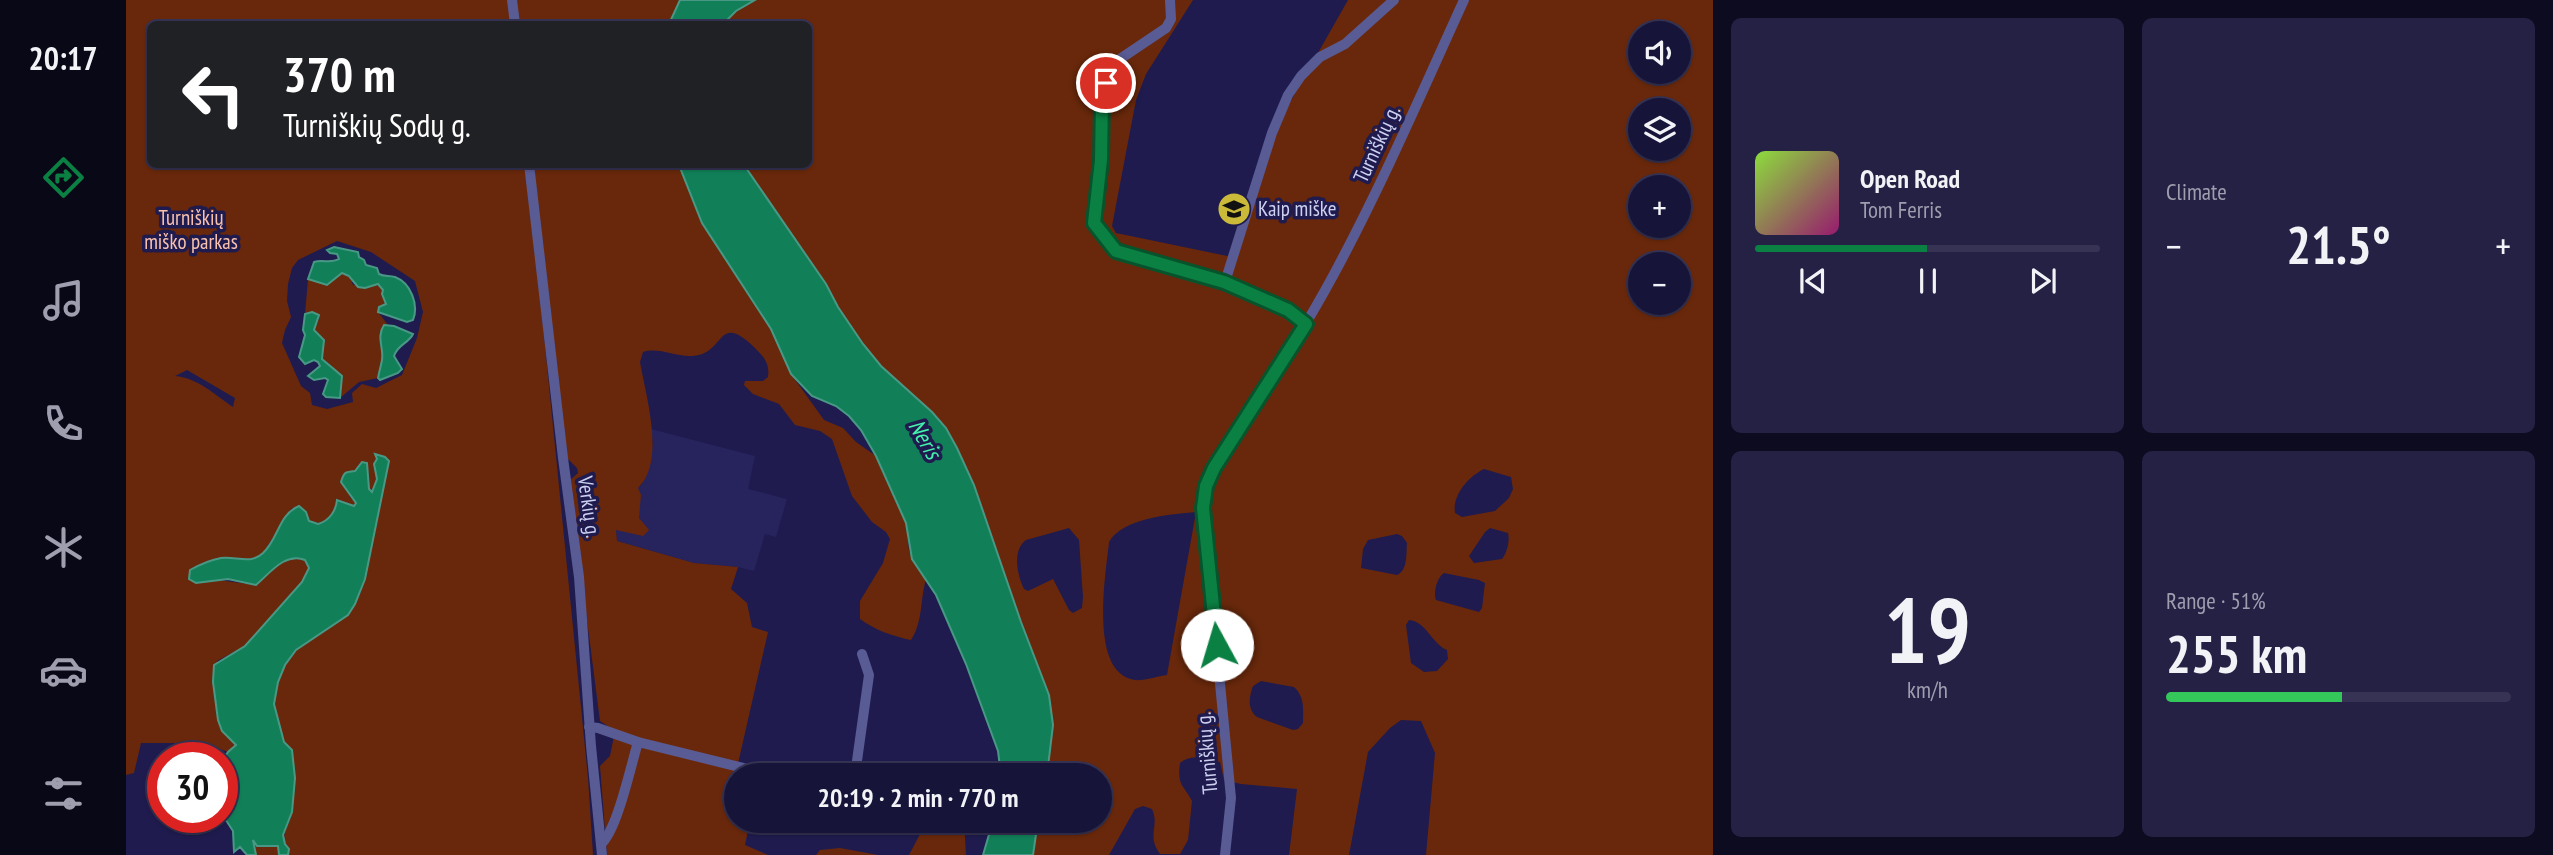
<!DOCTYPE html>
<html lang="en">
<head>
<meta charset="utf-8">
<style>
	:root { --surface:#17143a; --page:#242145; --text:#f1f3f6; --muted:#9e9eaf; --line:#363354; --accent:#0b8043 }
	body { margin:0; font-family:"PT Sans Narrow",sans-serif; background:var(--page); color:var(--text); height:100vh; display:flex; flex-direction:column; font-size:26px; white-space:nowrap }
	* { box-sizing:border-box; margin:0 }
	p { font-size:23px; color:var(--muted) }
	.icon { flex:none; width:38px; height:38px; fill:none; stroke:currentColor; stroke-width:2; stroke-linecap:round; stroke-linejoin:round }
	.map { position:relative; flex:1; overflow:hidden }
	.drawer { display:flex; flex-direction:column; gap:18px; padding:18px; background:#0d0b20; width:840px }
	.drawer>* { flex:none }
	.hud { position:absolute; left:21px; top:21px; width:665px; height:147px; border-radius:10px; box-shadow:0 2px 5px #0004,0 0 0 2px var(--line); background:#202124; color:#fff; overflow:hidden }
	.fabs { position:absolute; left:1502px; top:21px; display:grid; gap:14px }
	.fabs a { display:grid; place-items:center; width:63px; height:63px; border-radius:50%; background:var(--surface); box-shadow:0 2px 5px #0004,0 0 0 2px var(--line); font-size:35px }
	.speed { position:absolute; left:21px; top:742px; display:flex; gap:14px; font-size:35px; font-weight:700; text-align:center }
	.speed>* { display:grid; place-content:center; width:91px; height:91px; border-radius:50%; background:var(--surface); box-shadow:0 2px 5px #0004,0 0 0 2px var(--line); line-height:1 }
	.speed .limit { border:10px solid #d22; background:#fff; color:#111 }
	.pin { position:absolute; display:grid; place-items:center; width:60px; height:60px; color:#fff; margin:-30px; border:4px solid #fff; border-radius:50%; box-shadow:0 2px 7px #0007 }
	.me { position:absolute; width:77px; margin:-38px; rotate:354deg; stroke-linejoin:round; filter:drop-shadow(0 0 5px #0008) }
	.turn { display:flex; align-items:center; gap:24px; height:147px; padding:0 21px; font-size:32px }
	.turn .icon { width:91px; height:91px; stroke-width:2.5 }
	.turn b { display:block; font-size:49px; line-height:60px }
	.big { font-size:52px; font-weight:600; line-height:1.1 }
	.drawer .card { flex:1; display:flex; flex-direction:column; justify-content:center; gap:10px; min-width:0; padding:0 24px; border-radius:10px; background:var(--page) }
	.drawer .dial { align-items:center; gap:0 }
	.dial b { font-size:91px; line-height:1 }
	.song { display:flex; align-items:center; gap:21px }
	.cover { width:84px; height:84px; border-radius:10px; background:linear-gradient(135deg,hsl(90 70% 55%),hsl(320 70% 35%)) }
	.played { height:7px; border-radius:4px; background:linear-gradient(90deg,var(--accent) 50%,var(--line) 50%) }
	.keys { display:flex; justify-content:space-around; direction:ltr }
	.heat { display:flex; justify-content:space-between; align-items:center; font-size:38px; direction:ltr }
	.charge { height:10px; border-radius:5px; background:linear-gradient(90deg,#34c759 51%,var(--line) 0) }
	.drawer .tiles { flex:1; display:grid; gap:18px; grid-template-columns:repeat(2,1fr) }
	.trip { position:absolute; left:598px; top:763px; width:388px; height:70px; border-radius:35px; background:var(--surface); box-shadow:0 2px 5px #0004,0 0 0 2px var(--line); font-weight:600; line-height:70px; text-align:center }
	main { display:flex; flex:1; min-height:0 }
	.tab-bar { display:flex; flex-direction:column; width:126px; justify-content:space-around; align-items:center; background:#090817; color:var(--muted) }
	.tab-bar .icon { width:49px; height:49px }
	.tab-bar .on { color:var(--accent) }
	.tab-bar b { font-size:32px; color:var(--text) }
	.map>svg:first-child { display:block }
</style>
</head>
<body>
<main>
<nav class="tab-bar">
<b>20:17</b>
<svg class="icon on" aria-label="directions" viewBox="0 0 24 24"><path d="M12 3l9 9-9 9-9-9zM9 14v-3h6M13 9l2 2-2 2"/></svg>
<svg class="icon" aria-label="music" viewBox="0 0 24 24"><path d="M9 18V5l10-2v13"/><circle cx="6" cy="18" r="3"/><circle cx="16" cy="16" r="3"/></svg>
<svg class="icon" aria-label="phone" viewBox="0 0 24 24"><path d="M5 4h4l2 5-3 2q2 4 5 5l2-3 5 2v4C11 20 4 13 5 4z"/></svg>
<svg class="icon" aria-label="climate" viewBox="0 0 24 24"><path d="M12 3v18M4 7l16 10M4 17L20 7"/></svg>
<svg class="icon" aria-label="car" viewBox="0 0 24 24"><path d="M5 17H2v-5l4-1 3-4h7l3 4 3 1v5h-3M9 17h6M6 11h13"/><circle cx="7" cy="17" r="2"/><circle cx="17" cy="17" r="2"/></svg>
<svg class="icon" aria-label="filters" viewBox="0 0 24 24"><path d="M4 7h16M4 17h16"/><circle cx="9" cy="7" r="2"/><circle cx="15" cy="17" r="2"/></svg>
</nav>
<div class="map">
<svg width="1587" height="855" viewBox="0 0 1587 855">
	<rect width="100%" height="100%" fill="#1f1b4e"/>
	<g fill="#27235d">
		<path d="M1100,200L1119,204L1115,219L1096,214Z"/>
		<path d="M525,429L629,456L622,489L661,499L650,537L639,534L628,571L612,567L568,563L491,541L490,530L500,531L513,518L512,488L516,484L527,443Z"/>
	</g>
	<g fill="#69280b" fill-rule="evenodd">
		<path d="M0,0H383L386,24H24V164L401,165L462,778L467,855H162L163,849C152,836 163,827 166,813C169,797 164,764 163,746L158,742L148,704L152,682L159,665L170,650L222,615L235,592L263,461L251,459L248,464L251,479L246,493L243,489L241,465L236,462L229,471H221L224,497L230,503L228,507L210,508C202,520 197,526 183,521L180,512L172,506L165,509L136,555L123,560L75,564L92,580L130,585C145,573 159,552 179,560L183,568L176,582L119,646L91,661L103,738L109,742L110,745L102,752L77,743H15L8,773L0,775ZM211,241L245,252L289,281L297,312L291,338L276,375L250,388L236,384L226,393L227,402L201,409L186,405L184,393L175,386L156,343L159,330L165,317L161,301L162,284L166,268L172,260ZM61,370L109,398L107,407C89,395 72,378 49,376Z"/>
		<path d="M390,0H554L543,24H393Z"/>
		<path d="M629,0H1067L1020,74L1010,100L986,226L990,233L1106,257L1158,113L1222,0H1587V855H1300L1309,753L1295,721L1275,720L1264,728L1242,752L1223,855H1163L1171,789L1115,784L1098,780L1094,762C1079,761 1068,752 1054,763C1051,786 1057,784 1066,801L1062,840L1054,854H1034C1020,835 1034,827 1026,809L1017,806L1009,809L983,855H907L912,821H975V775H921L925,745L915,673L895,622L848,485L831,448L820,428L806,412L755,366L737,344L712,307L700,284L618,165L682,164V24H597L610,11ZM1514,33H1552V72H1514ZM1514,110H1552V149H1514ZM1514,187H1552V226H1514ZM1514,264H1552V303H1514ZM1358,469L1385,477L1387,489L1383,498L1369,511L1336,517L1329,513C1326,495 1343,476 1358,469ZM1070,512L1041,675C1032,676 1018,681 1009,680C962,674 980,573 983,542C996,518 1046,514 1070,512ZM943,528L953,540L957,597L956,608L947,613L943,610L927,579L902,591L898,589C891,575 886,550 900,540ZM1364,528L1382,533C1384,540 1381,553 1376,559L1348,563L1343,556L1359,532ZM1271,534L1276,536L1281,543C1280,554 1282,570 1271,575L1235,568L1237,549L1242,540ZM1318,573L1353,580L1359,583L1356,608L1353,612L1310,600C1307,593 1311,577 1318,573ZM1283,620C1300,621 1306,644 1321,650L1322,659L1311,671L1298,672L1285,663L1280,625ZM1135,681L1168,687C1179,697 1177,709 1177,723L1172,729L1167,730L1131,717C1121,709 1123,697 1127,686Z"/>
		<path d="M408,165H553L576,223L645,329L665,374L698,420L717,428L730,442L750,456L780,523L783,551L791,568L800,579C794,600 797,622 785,640C766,636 749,630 734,619V601L757,563L764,539L760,532L746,522L726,496L706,439L694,431L669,425L653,404L627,394L618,385L619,381H637L642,377C644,364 638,357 629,348C590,310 600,355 566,356C549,357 533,347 517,352L514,362C520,397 540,461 512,488L515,495L513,518L523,530L517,536L490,530L491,541L568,563L612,567L605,589L621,603L626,627L642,632L611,768L633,775H611V821H624L619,845L642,855H481L474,766L484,756L489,731L474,721L443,481L452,473L451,468L440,457L412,223Z"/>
		<path d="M216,273L223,276L227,285L249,284L255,287L260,304L252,312L262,325H258L254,340L257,359L252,378L233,382L214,398C219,381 210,368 197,359L198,345L188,330L193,319L179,314L182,279L201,285Z"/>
		<path d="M801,821H838L840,855H783Z"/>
		<path d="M126,838L131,846H152L153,855H130Z"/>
		<path d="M714,848L752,855H690L694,850Z"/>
	</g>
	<g fill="#118058" stroke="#499886" stroke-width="2">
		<path d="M554,0H629L610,11L597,24H543Z"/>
		<path d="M553,165H618L700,284L712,307L737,344L755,366L806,412L820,428L831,448L848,485L895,622L923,695L927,725L921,775H875L872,751L840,664L810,595L786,559L780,523L750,456L735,430L723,416L710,406L686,396L665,374L645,329L576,223Z"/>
		<path d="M208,247L232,252L233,257L238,260L240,265L251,268L253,274C259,277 263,275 269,277C285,283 293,305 287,320L281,322L252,312L253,307L260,304L256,294L257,290L252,284L239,288L232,287L223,276L216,273L201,285L182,279L188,262C197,259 204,264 213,259L211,254L204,253L201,250Z"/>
		<path d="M186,312L193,315L188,330L198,340L196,359L216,376L214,398L200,397L197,394L202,380L199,378L188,380L182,376L194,366L192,362L188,360L179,364L173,357L179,335L177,330L179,314Z"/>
		<path d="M258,325L268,326L287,334C283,343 271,345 268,356L276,369L272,373L254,380L252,378C253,372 255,366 256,360C258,348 250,337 258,325Z"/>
		<path d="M249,454L259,457L263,461L239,579L229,604L222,615L170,650L159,665L152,682L148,704L158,742L166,750L169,778L166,812L157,835L159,844L163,849L162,855H153L152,846H131L127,840L130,855H121L114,847L108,852L107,831L96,814V761L102,752L110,745L96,731L92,720L87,682L88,665L119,646L176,582L183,568L179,560C159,552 144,573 130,585L102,579L70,583L63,579L64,570C73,565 84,560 95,558C110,556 125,565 137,553C153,538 152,515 173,506L180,512L183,521L192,524C203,521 210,511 211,500L228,506L230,503L215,482C218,472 219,472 229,471L236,462L241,463L243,489L246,492L251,479L248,464L251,459Z"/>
		<path d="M867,821H912L907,855H857Z"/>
	</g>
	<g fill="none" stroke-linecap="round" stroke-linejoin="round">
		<g stroke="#595b94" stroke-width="10">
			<path d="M386,0L389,24"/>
			<path d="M1044,0L1045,19L1040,28L985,65L976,101L975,160L968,223L990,251L1099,282L1162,310L1180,324"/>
			<path d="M403,164L437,458L453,577L465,746L476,855"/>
			<path d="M1099,282L1146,133L1162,95L1175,76L1194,57L1219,44L1268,0"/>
			<path d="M463,727L472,728L512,742L646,775"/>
			<path d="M729,775L743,675L736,654"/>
			<path d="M475,844C491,831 505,765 512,742"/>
			<path d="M1099,855L1105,798L1078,517V494L1088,468C1129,404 1172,341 1208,274C1256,185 1296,92 1338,0"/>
		</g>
	</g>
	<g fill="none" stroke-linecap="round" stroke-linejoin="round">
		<defs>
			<path id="route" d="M980,83L976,101L975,160L968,223L990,251L1098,282L1162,310L1180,324L1088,468L1080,486L1077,508L1091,645"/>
		</defs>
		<use href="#route" stroke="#07532c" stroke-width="18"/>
		<use href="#route" stroke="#0b8043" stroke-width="12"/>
	</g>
	<defs>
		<symbol id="school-disc" viewBox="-11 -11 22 22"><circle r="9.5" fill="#cbba39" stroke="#1f1b4e"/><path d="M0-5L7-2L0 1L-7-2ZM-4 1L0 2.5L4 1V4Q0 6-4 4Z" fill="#111"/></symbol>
	</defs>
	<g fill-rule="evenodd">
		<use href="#school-disc" x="1089" y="190" width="38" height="38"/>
	</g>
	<g text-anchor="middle" stroke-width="7" stroke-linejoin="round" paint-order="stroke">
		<g font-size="21" fill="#cdd0f0" stroke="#1f1b4e">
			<text transform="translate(1251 144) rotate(-65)" y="7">Turniškių g.</text>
			<text transform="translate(463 507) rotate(82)" y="7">Verkių g.</text>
			<text transform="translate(1081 753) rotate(-95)" y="7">Turniškių g.</text>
		</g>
		<g font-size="21" fill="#cdd0f0" stroke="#1f1b4e" text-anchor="start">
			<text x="1132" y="216">Kaip miške</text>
		</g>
		<g font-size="21" fill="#f8c1ad" stroke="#1f1b4e">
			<text x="65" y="225">Turniškių<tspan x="65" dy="24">miško parkas</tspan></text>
		</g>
		<g font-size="23" font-style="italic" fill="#43f2ac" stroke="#1f1b4e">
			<text transform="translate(799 439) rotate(60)" y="8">Neris</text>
		</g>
	</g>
</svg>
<div class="fabs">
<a><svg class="icon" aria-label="sound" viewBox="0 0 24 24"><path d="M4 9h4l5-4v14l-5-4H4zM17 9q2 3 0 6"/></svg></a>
<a><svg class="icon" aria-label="layers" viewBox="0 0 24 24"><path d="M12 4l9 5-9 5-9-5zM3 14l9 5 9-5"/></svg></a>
<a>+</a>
<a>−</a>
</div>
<div class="speed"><div class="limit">30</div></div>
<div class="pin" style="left:980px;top:83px;background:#d93025"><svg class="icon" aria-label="arrive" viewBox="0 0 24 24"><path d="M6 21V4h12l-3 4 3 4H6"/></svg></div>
<svg class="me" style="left:1091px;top:645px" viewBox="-20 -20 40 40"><circle r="19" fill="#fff"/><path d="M0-13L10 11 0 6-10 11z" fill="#0b8043"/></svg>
<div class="trip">20:19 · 2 min · 770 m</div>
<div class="hud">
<div class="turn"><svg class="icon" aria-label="left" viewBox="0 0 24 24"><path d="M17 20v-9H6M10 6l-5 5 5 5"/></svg><div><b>370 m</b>Turniškių Sodų g.</div></div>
</div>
</div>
<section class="drawer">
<div class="tiles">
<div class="card">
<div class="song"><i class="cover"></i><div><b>Open Road</b><p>Tom Ferris</p></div></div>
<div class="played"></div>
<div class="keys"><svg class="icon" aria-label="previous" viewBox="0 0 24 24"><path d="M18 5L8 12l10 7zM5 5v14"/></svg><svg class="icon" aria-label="pause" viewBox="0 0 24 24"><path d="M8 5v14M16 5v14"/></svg><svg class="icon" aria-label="next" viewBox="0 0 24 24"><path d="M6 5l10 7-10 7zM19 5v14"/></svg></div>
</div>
<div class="card"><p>Climate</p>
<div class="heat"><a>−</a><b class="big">21.5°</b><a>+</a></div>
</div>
<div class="card dial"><b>19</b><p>km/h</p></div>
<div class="card"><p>Range · 51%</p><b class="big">255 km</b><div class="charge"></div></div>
</div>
</section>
</main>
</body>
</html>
